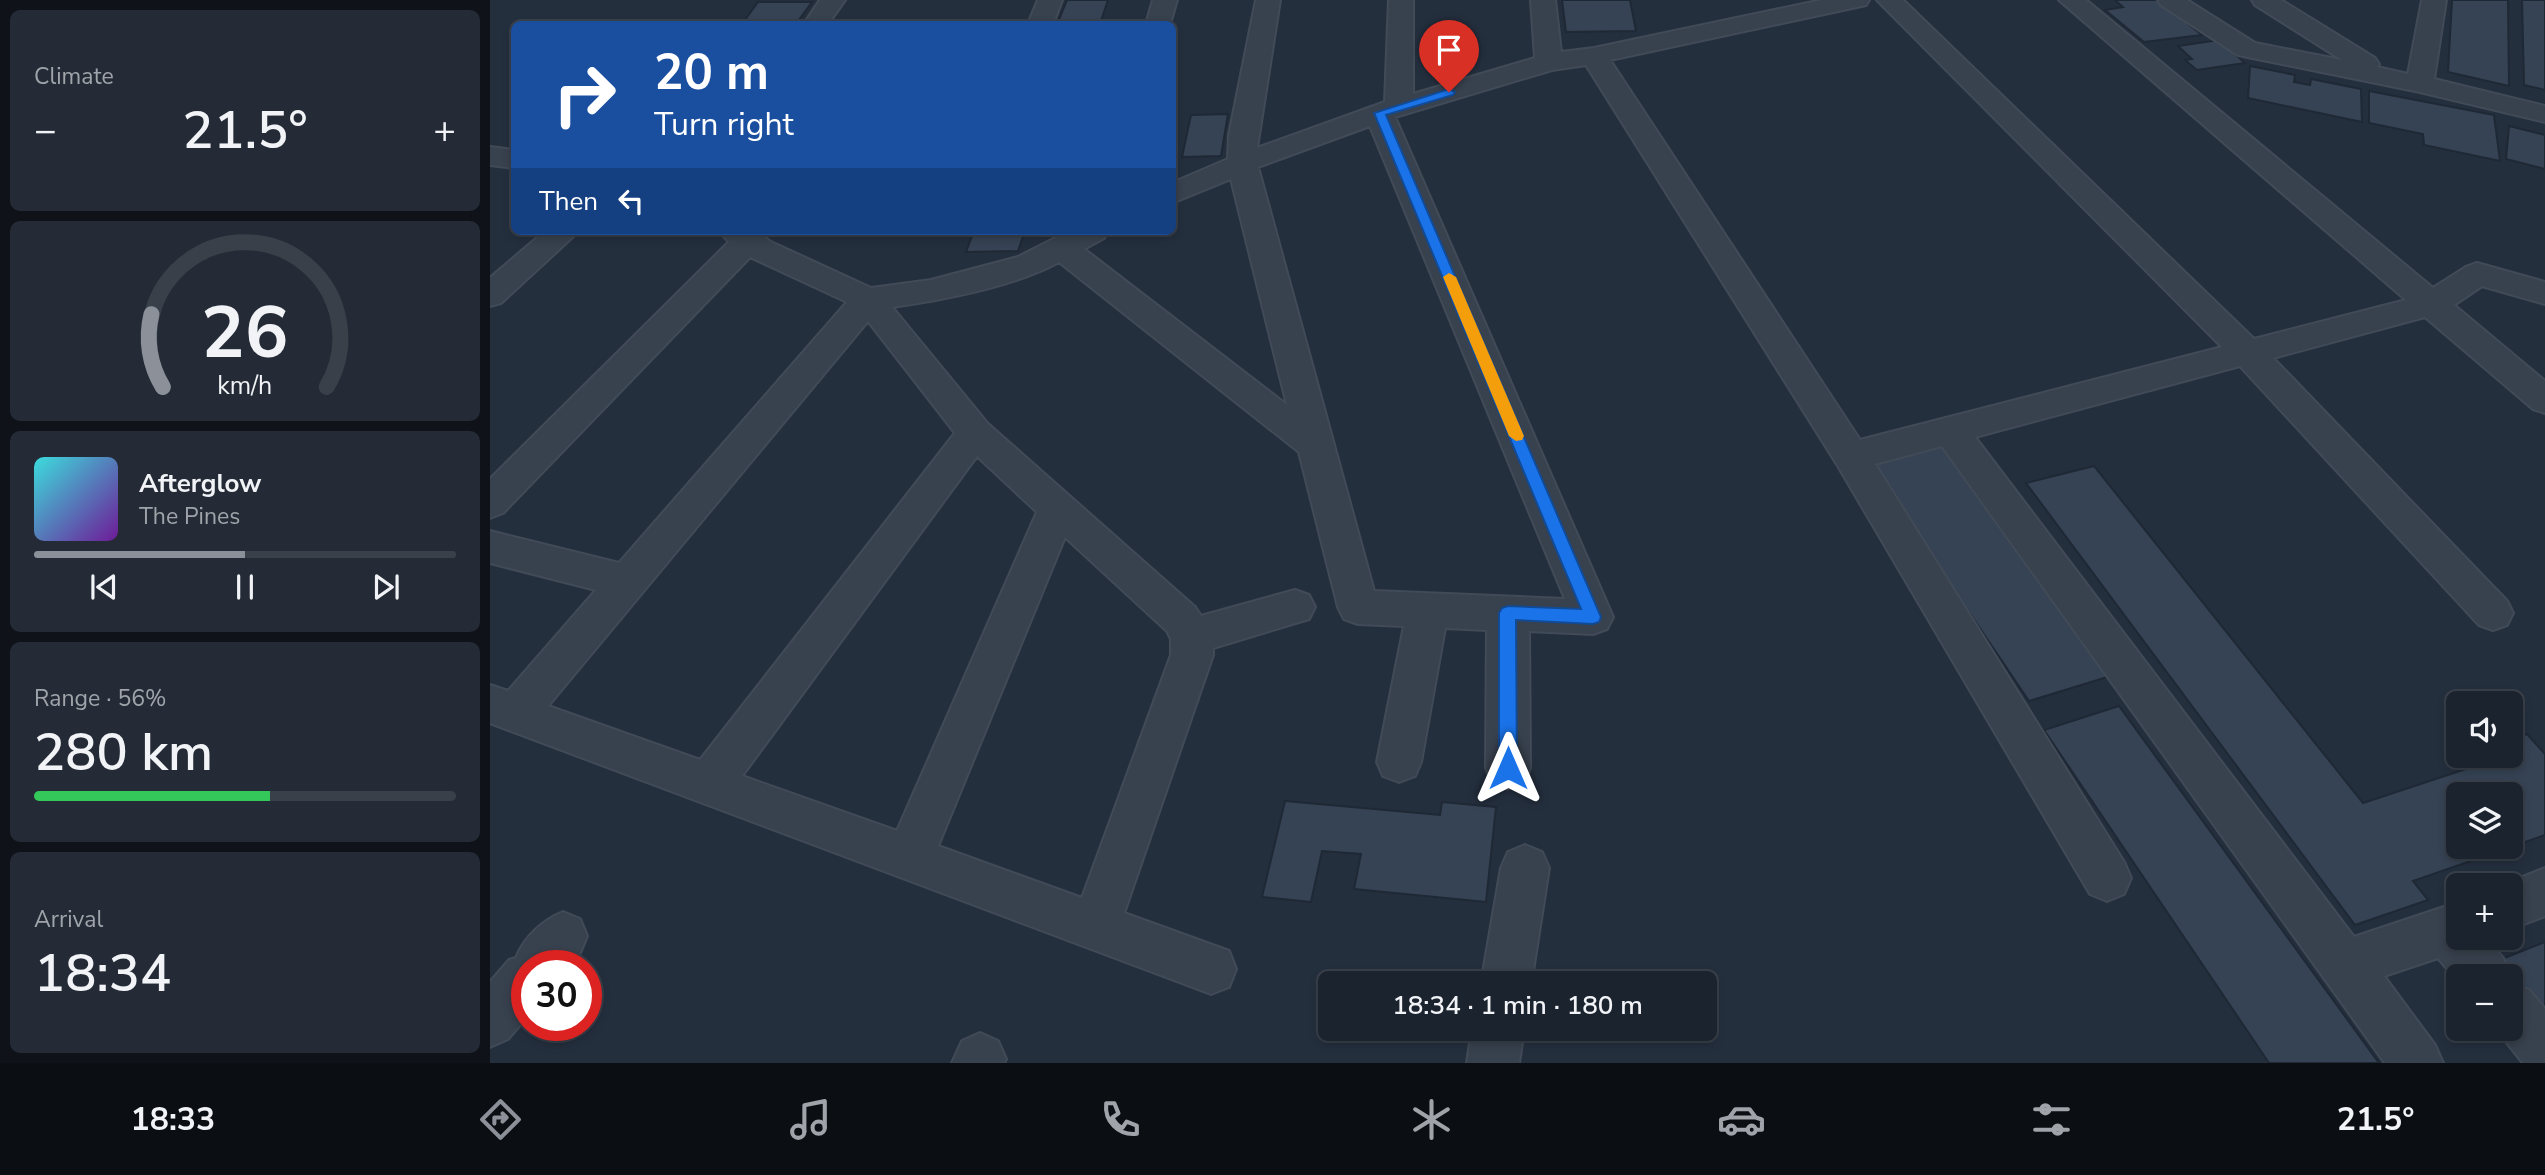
<!DOCTYPE html>
<html lang="en">
<head>
<meta charset="utf-8">
<style>
	:root { --surface:#1b232e; --page:#242b36; --text:#f1f3f6; --muted:#a0a4aa; --line:#39404a; --accent:#8c9099 }
	body { margin:0; font-family:"Nunito Sans",sans-serif; background:var(--page); color:var(--text); height:100vh; display:flex; flex-direction:column; font-size:26px; white-space:nowrap }
	* { box-sizing:border-box; margin:0 }
	p { font-size:23px; color:var(--muted) }
	.icon { flex:none; width:38px; height:38px; fill:none; stroke:currentColor; stroke-width:2; stroke-linecap:round; stroke-linejoin:round }
	.map { position:relative; flex:1; overflow:hidden }
	.details { display:flex; flex-direction:column; gap:10px; padding:10px; background:#0f1319; width:490px }
	.details>* { flex:none }
	.hud { position:absolute; left:21px; top:21px; width:665px; height:214px; border-radius:10px; box-shadow:0 4px 10px #0003,0 0 0 2px var(--line); background:#1a4fa0; color:#fff; overflow:hidden }
	.fabs { position:absolute; left:1956px; top:691px; display:grid; gap:14px }
	.fabs a { display:grid; place-items:center; width:77px; height:77px; border-radius:10px; background:var(--surface); box-shadow:0 4px 10px #0003,0 0 0 2px var(--line); font-size:35px }
	.speed { position:absolute; left:21px; top:950px; display:flex; gap:14px; font-size:35px; font-weight:700; text-align:center }
	.speed>* { display:grid; place-content:center; width:91px; height:91px; border-radius:50%; background:var(--surface); box-shadow:0 4px 10px #0003,0 0 0 2px var(--line); line-height:1 }
	.speed .limit { border:10px solid #d22; background:#fff; color:#111 }
	.pin { position:absolute; display:grid; place-items:center; width:60px; height:60px; color:#fff; margin:-72px -30px; border-radius:50% 50% 50% 0; rotate:-45deg; box-shadow:0 0 7px #0007 }
	.pin .icon { rotate:45deg }
	.me { position:absolute; width:77px; margin:-38px; rotate:0deg; stroke-linejoin:round; filter:drop-shadow(0 0 5px #0008) }
	.turn { display:flex; align-items:center; gap:24px; height:147px; padding:0 28px; font-size:32px }
	.turn .icon { width:91px; height:91px; stroke-width:2.5 }
	.turn b { display:block; font-size:49px; line-height:60px }
	.then { display:flex; align-items:center; height:66px; padding:0 28px; background:#0003; gap:14px; font-size:26px }
	.big { font-size:52px; font-weight:600; line-height:1.1 }
	.details .tile { flex:1; display:flex; flex-direction:column; justify-content:center; gap:10px; min-width:0; padding:0 24px; border-radius:10px; background:var(--page) }
	.details .dial { align-items:center; gap:0 }
	.dial svg { height:182px; overflow:visible; fill:none; stroke:var(--line); stroke-width:7; stroke-linecap:round; text-anchor:middle }
	.dial text { fill:var(--text); stroke:none }
	.song { display:flex; align-items:center; gap:21px }
	.cover { width:84px; height:84px; border-radius:10px; background:linear-gradient(135deg,hsl(180 70% 55%),hsl(280 70% 35%)) }
	.played { height:7px; border-radius:4px; background:linear-gradient(90deg,var(--accent) 50%,var(--line) 50%) }
	.keys { display:flex; justify-content:space-around; direction:ltr }
	.heat { display:flex; justify-content:space-between; align-items:center; font-size:38px; direction:ltr }
	.charge { height:10px; border-radius:5px; background:linear-gradient(90deg,#34c759 56%,var(--line) 0) }
	.trip { position:absolute; left:828px; top:971px; width:399px; height:70px; border-radius:10px; background:var(--surface); box-shadow:0 4px 10px #0003,0 0 0 2px var(--line); font-weight:600; line-height:70px; text-align:center }
	.tabs { display:flex; height:112px; justify-content:space-around; align-items:center; background:#0b0e12; color:var(--muted) }
	.tabs .icon { width:49px; height:49px }
	.tabs .current { color:var(--accent) }
	.tabs b { font-size:32px; color:var(--text) }
	main { display:flex; flex:1; min-height:0 }
	.map>svg:first-child { display:block }
</style>
</head>
<body>
<main>
<section class="details">
<div class="tile"><p>Climate</p>
<div class="heat"><a>−</a><b class="big">21.5°</b><a>+</a></div>
</div>
<div class="tile dial"><svg viewBox="0 0 100 80">
<path d="M14 69A42 42 0 1 1 86 69"/>
<path d="M14 69A42 42 0 0 1 9 37" stroke="#8c9099"/>
<text x="50" y="56" font-size="32" font-weight="700">26</text>
<text x="50" y="72" font-size="11">km/h</text>
</svg></div>
<div class="tile">
<div class="song"><i class="cover"></i><div><b>Afterglow</b><p>The Pines</p></div></div>
<div class="played"></div>
<div class="keys"><svg class="icon" aria-label="previous" viewBox="0 0 24 24"><path d="M18 5L8 12l10 7zM5 5v14"/></svg><svg class="icon" aria-label="pause" viewBox="0 0 24 24"><path d="M8 5v14M16 5v14"/></svg><svg class="icon" aria-label="next" viewBox="0 0 24 24"><path d="M6 5l10 7-10 7zM19 5v14"/></svg></div>
</div>
<div class="tile"><p>Range · 56%</p><b class="big">280 km</b><div class="charge"></div></div>
<div class="tile"><p>Arrival</p><b class="big">18:34</b></div>
</section>
<div class="map">
<svg width="2055" height="1063" viewBox="0 0 2055 1063">
	<rect width="100%" height="100%" fill="#242f3e"/>
	<g fill="#364354" stroke="#1f2835" stroke-width="2">
		<path d="M577,0H618L610,24H567Z"/>
		<path d="M1072,0H1140L1146,31L1076,32Z"/>
		<path d="M1625,0H1668L1712,35L1654,42L1615,10L1633,7Z"/>
		<path d="M1962,0H2018L2019,86L1958,72Z"/>
		<path d="M2032,0H2055V90L2034,85Z"/>
		<path d="M268,2H322L306,24H252Z"/>
		<path d="M1729,40L1755,63L1707,70L1695,60L1702,59L1688,46Z"/>
		<path d="M1760,66L1805,75L1804,82L1820,85L1821,79L1871,89L1872,122L1758,98Z"/>
		<path d="M1879,91L2004,115L2010,161L1934,145L1933,134L1879,123Z"/>
		<path d="M738,114L731,156L692,157L701,115Z"/>
		<path d="M2019,126L2055,135V169L2016,159Z"/>
		<path d="M484,231H535L528,251L476,252Z"/>
		<path d="M1451,441L1624,675L1539,701L1377,461Z"/>
		<path d="M1604,466L1873,803L1979,768L1970,756H2021V739L2037,734L2055,754V835L2021,847V794H1969V847H2021L1923,881L1938,900L1865,925L1536,483Z"/>
		<path d="M1629,706L1889,1063H1779L1554,730Z"/>
		<path d="M795,801L950,815L952,802L1006,807L996,902L864,889L871,854L832,851L821,902L772,897Z"/>
		<path d="M2055,942V1032L2021,991V976H2009L1999,964Z"/>
	</g>
	<g fill="none" stroke-linecap="round" stroke-linejoin="round">
		<defs>
			<g id="minor">
				<path d="M330,0H355L338,24H314Z"/>
				<path d="M548,0H572L563,24H538Z"/>
				<path d="M663,0H687L680,24H656Z"/>
				<path d="M766,0H790L767,148L895,102L899,0H923V94L1045,58L1041,0H1065L1071,52L1104,48L1332,0H1379L1376,5L1367,7L1120,60L1370,440L1732,347L1387,0H1413L1764,339L1916,300L1569,0H1596L1943,288L1976,267L1987,263L2055,282V304L1992,286L1964,305L2055,381V413L2043,409L1935,317L1783,358L2017,601L2023,613L2017,625L2003,630L1989,625L1750,366L1485,437L1864,937L1969,902V938H1996L2013,958L2020,976H1969V983L1948,958L1894,976L1945,1045L1953,1063H1895L1452,446L1385,464L1634,862L1641,878L1634,894L1617,901L1600,894L1348,466L1096,65L1062,70L905,117L1123,617L1117,629L1103,634L1039,631L1040,768L1034,783L1018,789L1002,783L996,768L997,630L955,628L931,762L925,776L909,782L893,776L887,762L914,626L868,624L854,619L848,607L809,452L569,262C525,286 453,300 402,307L498,424L705,607L711,616L805,590L819,595L825,607L819,619L723,648V655L634,913L739,951L746,969L739,987L721,994L0,723V685L18,691L106,590L0,563V531L129,563L357,302L260,257L13,513L0,518V479L239,242L229,231H265L281,242L381,288L441,280L528,257L579,231H618L614,238L594,249L797,405L741,179L682,203V183L738,159L739,135ZM880,126L1075,599L884,591L768,167ZM378,321L465,433L210,760L58,706ZM487,456L547,512L407,831L252,776ZM575,537L677,631L681,639V655L592,898L448,846Z"/>
				<path d="M1668,0H1697L1765,43L1852,60L1765,5L1762,0H1791L1885,58L1889,64L1887,67L1918,74L1932,0H1956L1944,79L2055,106V122L1930,92L1748,55L1671,5Z"/>
				<path d="M0,147L24,150V168L0,165Z"/>
				<path d="M55,231H89L11,303L0,306V278Z"/>
				<path d="M1035,845L1052,852L1059,868L1041,984H991L1011,868L1018,852Z"/>
				<path d="M2055,868V916L2021,929V886H2010Z"/>
				<path d="M73,912L90,919L97,936L90,953L79,966H37V1017L18,1039L0,1047V982L19,960L26,958C34,937 53,920 73,912Z"/>
				<path d="M2021,983L2039,990L2055,1009V1063H2033L2006,1029H2021Z"/>
				<path d="M982,1029H1034L1029,1063H977Z"/>
				<path d="M490,1033L508,1041L516,1059L514,1063H462L472,1041Z"/>
			</g>
		</defs>
		<use href="#minor" stroke="#414a57" stroke-width="4"/>
		<use href="#minor" fill="#38414e" fill-rule="evenodd"/>
	</g>
	<path fill="#1a73e8" stroke="#114b97" stroke-width="2" d="M959,89L965,92L963,95L896,115L1111,617L1109,622L1103,624L1026,620L1027,768L1025,774L1018,777L1012,774L1009,768V613L1012,608L1018,606L1091,609L884,113Z"/>
	<path fill="#f59e0b" d="M959,273L966,277L1034,436L1032,440L1026,441L1019,436L953,277Z"/>
</svg>
<div class="fabs">
<a><svg class="icon" aria-label="sound" viewBox="0 0 24 24"><path d="M4 9h4l5-4v14l-5-4H4zM17 9q2 3 0 6"/></svg></a>
<a><svg class="icon" aria-label="layers" viewBox="0 0 24 24"><path d="M12 4l9 5-9 5-9-5zM3 14l9 5 9-5"/></svg></a>
<a>+</a>
<a>−</a>
</div>
<div class="speed"><div class="limit">30</div></div>
<div class="pin" style="left:959px;top:92px;background:#d93025"><svg class="icon" aria-label="arrive" viewBox="0 0 24 24"><path d="M6 21V4h12l-3 4 3 4H6"/></svg></div>
<svg class="me" style="left:1018px;top:768px" viewBox="-20 -20 40 40"><path d="M0-17L14 15 0 8-14 15z" fill="#1a73e8" stroke="#fff" stroke-width="4"/></svg>
<div class="trip">18:34 · 1 min · 180 m</div>
<div class="hud">
<div class="turn"><svg class="icon" aria-label="right" viewBox="0 0 24 24"><path d="M7 20v-9h11M14 6l5 5-5 5"/></svg><div><b>20 m</b>Turn right</div></div>
<div class="then">Then<svg class="icon" aria-label="left" viewBox="0 0 24 24"><path d="M17 20v-9H6M10 6l-5 5 5 5"/></svg></div>
</div>
</div>
</main>
<nav class="tabs">
<b>18:33</b>
<svg class="icon current" aria-label="directions" viewBox="0 0 24 24"><path d="M12 3l9 9-9 9-9-9zM9 14v-3h6M13 9l2 2-2 2"/></svg>
<svg class="icon" aria-label="music" viewBox="0 0 24 24"><path d="M9 18V5l10-2v13"/><circle cx="6" cy="18" r="3"/><circle cx="16" cy="16" r="3"/></svg>
<svg class="icon" aria-label="phone" viewBox="0 0 24 24"><path d="M5 4h4l2 5-3 2q2 4 5 5l2-3 5 2v4C11 20 4 13 5 4z"/></svg>
<svg class="icon" aria-label="climate" viewBox="0 0 24 24"><path d="M12 3v18M4 7l16 10M4 17L20 7"/></svg>
<svg class="icon" aria-label="car" viewBox="0 0 24 24"><path d="M5 17H2v-5l4-1 3-4h7l3 4 3 1v5h-3M9 17h6M6 11h13"/><circle cx="7" cy="17" r="2"/><circle cx="17" cy="17" r="2"/></svg>
<svg class="icon" aria-label="filters" viewBox="0 0 24 24"><path d="M4 7h16M4 17h16"/><circle cx="9" cy="7" r="2"/><circle cx="15" cy="17" r="2"/></svg>
<b>21.5°</b>
</nav>
</body>
</html>
